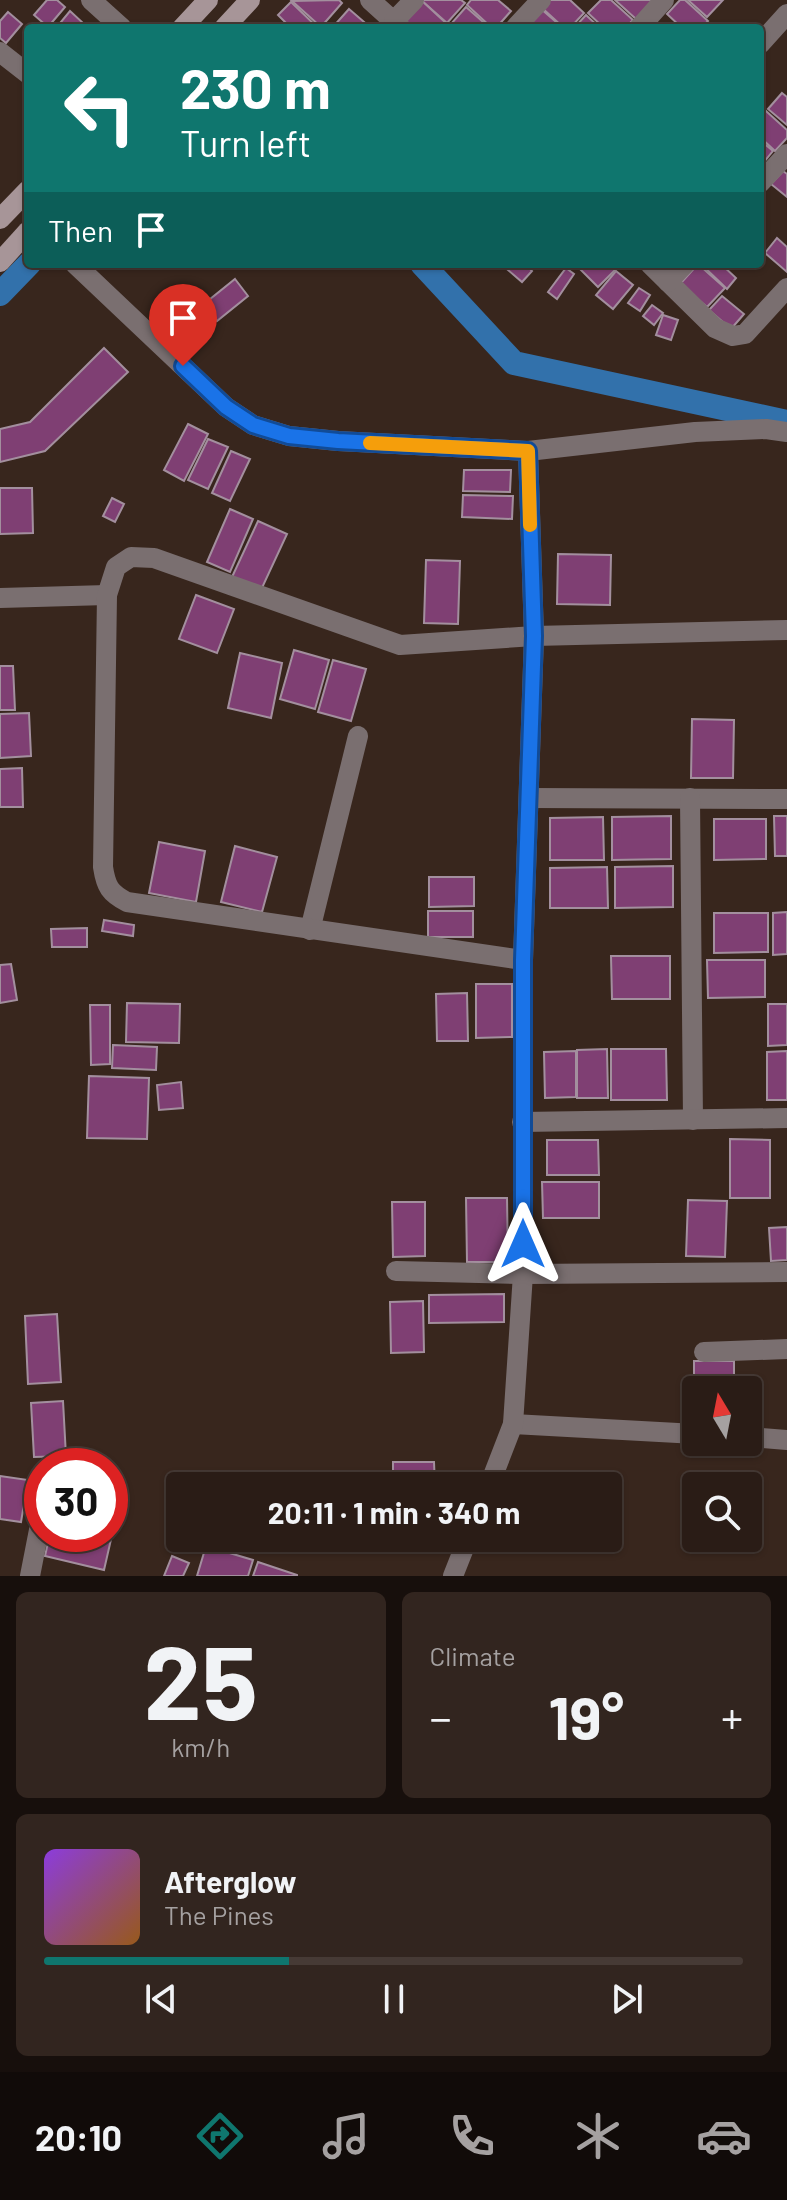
<!DOCTYPE html>
<html lang="en">
<head>
<meta charset="utf-8">
<style>
	:root { --surface:#2a1c16; --page:#32251f; --text:#f1f3f6; --muted:#a5a1a1; --line:#463a35; --accent:#0f766e }
	body { margin:0; font-family:Barlow,sans-serif; background:var(--page); color:var(--text); height:100vh; display:flex; flex-direction:column; font-size:30px; white-space:nowrap }
	* { box-sizing:border-box; margin:0 }
	p { font-size:26px; color:var(--muted) }
	.icon { flex:none; width:44px; height:44px; fill:none; stroke:currentColor; stroke-width:2; stroke-linecap:round; stroke-linejoin:round }
	.map { position:relative; height:1576px; overflow:hidden }
	.details { display:flex; flex-direction:column; gap:16px; padding:16px; background:#170f0c; flex:1 }
	.details>* { flex:none }
	.hud { position:absolute; left:24px; top:24px; width:740px; height:244px; border-radius:8px; box-shadow:0 2px 6px #0004,0 0 0 2px var(--line); background:#0f766e; color:#fff; overflow:hidden }
	.needle { width:52px; rotate:350deg }
	.fabs { position:absolute; left:682px; top:1376px; display:grid; gap:16px }
	.fabs a { display:grid; place-items:center; width:80px; height:80px; border-radius:8px; background:var(--surface); box-shadow:0 2px 6px #0004,0 0 0 2px var(--line); font-size:40px }
	.speed { position:absolute; left:24px; top:1448px; display:flex; gap:16px; font-size:40px; font-weight:700; text-align:center }
	.speed>* { display:grid; place-content:center; width:104px; height:104px; border-radius:50%; background:var(--surface); box-shadow:0 2px 6px #0004,0 0 0 2px var(--line); line-height:1 }
	.speed .limit { border:12px solid #d22; background:#fff; color:#111 }
	.pin { position:absolute; display:grid; place-items:center; width:68px; height:68px; color:#fff; margin:-82px -34px; border-radius:50% 50% 50% 0; rotate:-45deg; box-shadow:0 0 8px #0007 }
	.pin .icon { rotate:45deg }
	.me { position:absolute; width:88px; margin:-44px; rotate:0deg; stroke-linejoin:round; filter:drop-shadow(0 0 6px #0008) }
	.turn { display:flex; align-items:center; gap:28px; height:168px; padding:0 24px; font-size:36px }
	.turn .icon { width:104px; height:104px; stroke-width:2.5 }
	.turn b { display:block; font-size:56px; line-height:68px }
	.then { display:flex; align-items:center; height:76px; padding:0 24px; background:#0003; gap:16px; font-size:30px }
	.big { font-size:60px; font-weight:700; line-height:1.1 }
	.details .widget { flex:1; display:flex; flex-direction:column; justify-content:center; gap:12px; min-width:0; padding:0 28px; border-radius:12px; background:var(--page) }
	.details .dial { align-items:center; gap:0 }
	.dial b { font-size:104px; line-height:1 }
	.song { display:flex; align-items:center; gap:24px }
	.cover { width:96px; height:96px; border-radius:12px; background:linear-gradient(135deg,hsl(270 70% 55%),hsl(30 70% 35%)) }
	.played { height:8px; border-radius:4px; background:linear-gradient(90deg,var(--accent) 35%,var(--line) 35%) }
	.keys { display:flex; justify-content:space-around; direction:ltr }
	.heat { display:flex; justify-content:space-between; align-items:center; font-size:44px; direction:ltr }
	.details .tiles { flex:1; display:grid; gap:16px; grid-template-columns:1fr 1fr }
	.widget:last-child { grid-column:span 2 }
	.trip { position:absolute; left:166px; top:1472px; width:456px; height:80px; border-radius:8px; background:var(--surface); box-shadow:0 2px 6px #0004,0 0 0 2px var(--line); font-weight:700; line-height:80px; text-align:center }
	.tab-bar { display:flex; height:128px; justify-content:space-around; align-items:center; background:#110b09; color:var(--muted) }
	.tab-bar .icon { width:56px; height:56px }
	.tab-bar .selected { color:var(--accent) }
	.tab-bar b { font-size:36px; color:var(--text) }
	.map>svg:first-child { display:block }
</style>
</head>
<body>
<div class="map">
<svg width="787" height="1576" viewBox="0 0 787 1576">
	<rect width="100%" height="100%" fill="#38261d"/>
	<g fill="none" stroke-linecap="round" stroke-linejoin="round">
		<g stroke="#3271ab" stroke-width="24">
			<path d="M422,264L514,363L787,422"/>
			<path d="M0,294L29,264"/>
		</g>
	</g>
	<g fill="#7f3f73" stroke="#a38f9e" stroke-width="2">
		<path d="M47,0H57L65,7L48,27L34,15Z"/>
		<path d="M339,0L342,3L321,27L292,1Z"/>
		<path d="M421,0H461L465,3L447,23Z"/>
		<path d="M421,0L447,24L444,28H411L401,19Z"/>
		<path d="M471,0H498L511,11L496,28H492L467,5Z"/>
		<path d="M547,0H570L584,13L570,28H564L541,7Z"/>
		<path d="M601,0H611L633,20L625,28H604L588,13Z"/>
		<path d="M615,0H650L652,2L636,19Z"/>
		<path d="M680,0H685L708,21L701,28H682L667,14Z"/>
		<path d="M688,0H723L707,17Z"/>
		<path d="M291,2L318,28H291L278,15Z"/>
		<path d="M466,7L490,28H454L450,25Z"/>
		<path d="M540,8L563,28H531L526,24Z"/>
		<path d="M349,9L371,28H332Z"/>
		<path d="M70,11L83,23L79,28H56Z"/>
		<path d="M8,12L22,24L6,43L0,38V21Z"/>
		<path d="M586,15L600,28H574Z"/>
		<path d="M782,93L787,97V125L768,109Z"/>
		<path d="M766,111L787,130V138L775,151L760,137V117Z"/>
		<path d="M760,140L773,151L760,167Z"/>
		<path d="M783,171L787,174V197L771,184Z"/>
		<path d="M777,238L787,247V272L765,253Z"/>
		<path d="M501,264H525L532,271L522,282Z"/>
		<path d="M575,264H621L598,287Z"/>
		<path d="M698,264L725,288L707,307L680,284Z"/>
		<path d="M701,264H721L736,278L727,289Z"/>
		<path d="M566,268L574,274L557,299L548,292Z"/>
		<path d="M616,271L633,285L613,309L596,295Z"/>
		<path d="M235,279L248,296L217,321L204,304Z"/>
		<path d="M639,288L650,295L640,311L628,303Z"/>
		<path d="M722,296L744,314L731,329L709,310Z"/>
		<path d="M652,305L663,313L654,325L643,316Z"/>
		<path d="M663,315L678,320L671,340L656,335Z"/>
		<path d="M104,348L128,372L45,451L0,462V429L30,422Z"/>
		<path d="M188,424L208,434L184,481L164,470Z"/>
		<path d="M208,439L228,447L208,489L188,480Z"/>
		<path d="M231,451L250,459L230,501L212,493Z"/>
		<path d="M464,470H511L510,492L463,491Z"/>
		<path d="M0,488H32L33,533L0,534Z"/>
		<path d="M463,495L513,496L512,519L462,517Z"/>
		<path d="M112,498L124,504L115,522L103,516Z"/>
		<path d="M230,509L253,519L230,572L207,562Z"/>
		<path d="M258,521L287,534L261,590L232,577Z"/>
		<path d="M558,554L611,555L610,605L557,604Z"/>
		<path d="M426,560L460,561L458,624L424,623Z"/>
		<path d="M196,595L234,609L217,653L179,639Z"/>
		<path d="M294,650L329,660L315,709L280,699Z"/>
		<path d="M240,653L282,663L271,718L228,708Z"/>
		<path d="M333,660L366,669L351,721L318,712Z"/>
		<path d="M0,666H13L15,710H0Z"/>
		<path d="M29,713L31,756L0,758V714Z"/>
		<path d="M692,719L734,720L733,778H691Z"/>
		<path d="M22,768L23,807H0V769Z"/>
		<path d="M671,816V859L612,860V817Z"/>
		<path d="M774,816H787V856H775Z"/>
		<path d="M603,817L604,860H550V818Z"/>
		<path d="M714,819H766V859L714,860Z"/>
		<path d="M159,842L205,851L196,902L149,893Z"/>
		<path d="M235,846L277,857L262,912L221,902Z"/>
		<path d="M673,866V907L615,908V867Z"/>
		<path d="M607,867L608,908H550V868Z"/>
		<path d="M429,877H474V906L429,907Z"/>
		<rect x="428" y="911" width="45" height="26"/>
		<path d="M787,912V954L773,955V913Z"/>
		<path d="M714,913H768V952L714,953Z"/>
		<path d="M104,920L134,925L133,936L102,931Z"/>
		<path d="M87,928V947H52L51,929Z"/>
		<path d="M611,956H670V999H612Z"/>
		<path d="M707,960H765V997L708,998Z"/>
		<path d="M11,964L17,1000L0,1003V965Z"/>
		<path d="M476,984H512V1037L476,1038Z"/>
		<path d="M467,993L468,1041H437L436,994Z"/>
		<path d="M127,1003L180,1004L179,1043L126,1042Z"/>
		<path d="M768,1004H787V1045L768,1046Z"/>
		<path d="M90,1005H110V1064L91,1065Z"/>
		<path d="M113,1045L157,1047L156,1070L112,1068Z"/>
		<path d="M607,1049L608,1098H577V1050Z"/>
		<path d="M611,1049H666L667,1100H611Z"/>
		<path d="M576,1051V1097L545,1098L544,1052Z"/>
		<path d="M787,1051V1100H767V1052Z"/>
		<path d="M89,1076L149,1078L147,1139L87,1138Z"/>
		<path d="M181,1082L183,1108L159,1110L157,1085Z"/>
		<path d="M730,1139L770,1140V1198H730Z"/>
		<path d="M547,1140H598L599,1175H547Z"/>
		<path d="M542,1182H599V1218H543Z"/>
		<path d="M466,1198H507L508,1262H467Z"/>
		<path d="M688,1200L727,1201L725,1257L686,1256Z"/>
		<path d="M392,1202H425V1256L393,1257Z"/>
		<path d="M787,1227V1260L771,1261L769,1228Z"/>
		<path d="M504,1294V1322L429,1323V1295Z"/>
		<path d="M423,1301L424,1352L391,1353L390,1302Z"/>
		<path d="M57,1314L61,1382L28,1384L25,1316Z"/>
		<path d="M694,1361H734V1390H696V1418H694Z"/>
		<path d="M63,1401L66,1456L34,1457L31,1403Z"/>
		<path d="M393,1462H434L435,1486H393Z"/>
		<path d="M0,1476L28,1480L21,1522L0,1519Z"/>
		<path d="M50,1534L112,1535L104,1570L45,1556Z"/>
		<path d="M206,1546L253,1560L248,1576H197Z"/>
		<path d="M172,1556L189,1563L183,1576H164Z"/>
		<path d="M258,1562L297,1575V1576H253Z"/>
	</g>
	<g fill="none" stroke-linecap="round" stroke-linejoin="round">
		<g stroke="#7a6f70" stroke-width="20">
			<path d="M91,0L122,28"/>
			<path d="M370,0L401,28"/>
			<path d="M394,21L414,0"/>
			<path d="M515,28L541,0"/>
			<path d="M639,28L664,0"/>
			<path d="M760,44L787,14"/>
			<path d="M0,52L28,74"/>
			<path d="M760,183L787,154"/>
			<path d="M75,264L226,407L253,425L289,436L338,441L528,451L695,432L766,429L787,432"/>
			<path d="M650,264L715,328L733,336L745,334L787,288"/>
			<path d="M668,282L685,264"/>
			<path d="M0,598L107,595"/>
			<path d="M529,798L787,799"/>
			<path d="M690,798L693,1120"/>
			<path d="M310,930L358,736"/>
			<path d="M523,960L127,902C110,893 106,887 103,867L107,595L116,567L131,557L154,558L400,645L534,636L787,630"/>
			<path d="M522,1122L787,1118"/>
			<path d="M396,1271L523,1274L787,1272"/>
			<path d="M704,1352L787,1349"/>
			<path d="M513,1424L696,1434"/>
			<path d="M748,1437L787,1440"/>
			<path d="M489,1486L513,1424L523,1274V960L534,636L528,451"/>
			<path d="M30,1576L39,1530"/>
			<path d="M453,1576L468,1538"/>
		</g>
		<g stroke="#a79598" stroke-width="20">
			<path d="M182,28L208,0"/>
			<path d="M224,28L250,0"/>
			<path d="M0,219L28,190"/>
			<path d="M0,262L28,231"/>
		</g>
	</g>
	<g fill="none" stroke-linecap="round" stroke-linejoin="round">
		<defs>
			<path id="route" d="M183,366L226,407L253,425L289,436L338,441L528,451L534,636L523,960V1244"/>
		</defs>
		<use href="#route" stroke="#114b97" stroke-width="20"/>
		<use href="#route" stroke="#1a73e8" stroke-width="14"/>
		<path stroke="#f59e0b" stroke-width="14" d="M370,443L528,451L530,525"/>
	</g>
</svg>
<div class="fabs">
<a><svg class="needle" viewBox="-14 -14 28 28"><path d="M0-13l5 13h-10z" fill="#e53935"/><path d="M0 13l5-13h-10z" fill="#a5a1a1"/></svg></a>
<a><svg class="icon" aria-label="search" viewBox="0 0 24 24"><circle cx="10" cy="10" r="6"/><path d="M15 15l6 6"/></svg></a>
</div>
<div class="speed"><div class="limit">30</div></div>
<div class="pin" style="left:183px;top:366px;background:#d93025"><svg class="icon" aria-label="arrive" viewBox="0 0 24 24"><path d="M6 21V4h12l-3 4 3 4H6"/></svg></div>
<svg class="me" style="left:523px;top:1244px" viewBox="-20 -20 40 40"><path d="M0-17L14 15 0 8-14 15z" fill="#1a73e8" stroke="#fff" stroke-width="4"/></svg>
<div class="trip">20:11 · 1 min · 340 m</div>
<div class="hud">
<div class="turn"><svg class="icon" aria-label="left" viewBox="0 0 24 24"><path d="M17 20v-9H6M10 6l-5 5 5 5"/></svg><div><b>230 m</b>Turn left</div></div>
<div class="then">Then<svg class="icon" aria-label="arrive" viewBox="0 0 24 24"><path d="M6 21V4h12l-3 4 3 4H6"/></svg></div>
</div>
</div>
<section class="details">
<div class="tiles">
<div class="widget dial"><b>25</b><p>km/h</p></div>
<div class="widget"><p>Climate</p>
<div class="heat"><a>−</a><b class="big">19°</b><a>+</a></div>
</div>
<div class="widget">
<div class="song"><i class="cover"></i><div><b>Afterglow</b><p>The Pines</p></div></div>
<div class="played"></div>
<div class="keys"><svg class="icon" aria-label="previous" viewBox="0 0 24 24"><path d="M18 5L8 12l10 7zM5 5v14"/></svg><svg class="icon" aria-label="pause" viewBox="0 0 24 24"><path d="M8 5v14M16 5v14"/></svg><svg class="icon" aria-label="next" viewBox="0 0 24 24"><path d="M6 5l10 7-10 7zM19 5v14"/></svg></div>
</div>
</div>
</section>
<nav class="tab-bar">
<b>20:10</b>
<svg class="icon selected" aria-label="directions" viewBox="0 0 24 24"><path d="M12 3l9 9-9 9-9-9zM9 14v-3h6M13 9l2 2-2 2"/></svg>
<svg class="icon" aria-label="music" viewBox="0 0 24 24"><path d="M9 18V5l10-2v13"/><circle cx="6" cy="18" r="3"/><circle cx="16" cy="16" r="3"/></svg>
<svg class="icon" aria-label="phone" viewBox="0 0 24 24"><path d="M5 4h4l2 5-3 2q2 4 5 5l2-3 5 2v4C11 20 4 13 5 4z"/></svg>
<svg class="icon" aria-label="climate" viewBox="0 0 24 24"><path d="M12 3v18M4 7l16 10M4 17L20 7"/></svg>
<svg class="icon" aria-label="car" viewBox="0 0 24 24"><path d="M5 17H2v-5l4-1 3-4h7l3 4 3 1v5h-3M9 17h6M6 11h13"/><circle cx="7" cy="17" r="2"/><circle cx="17" cy="17" r="2"/></svg>
</nav>
</body>
</html>
